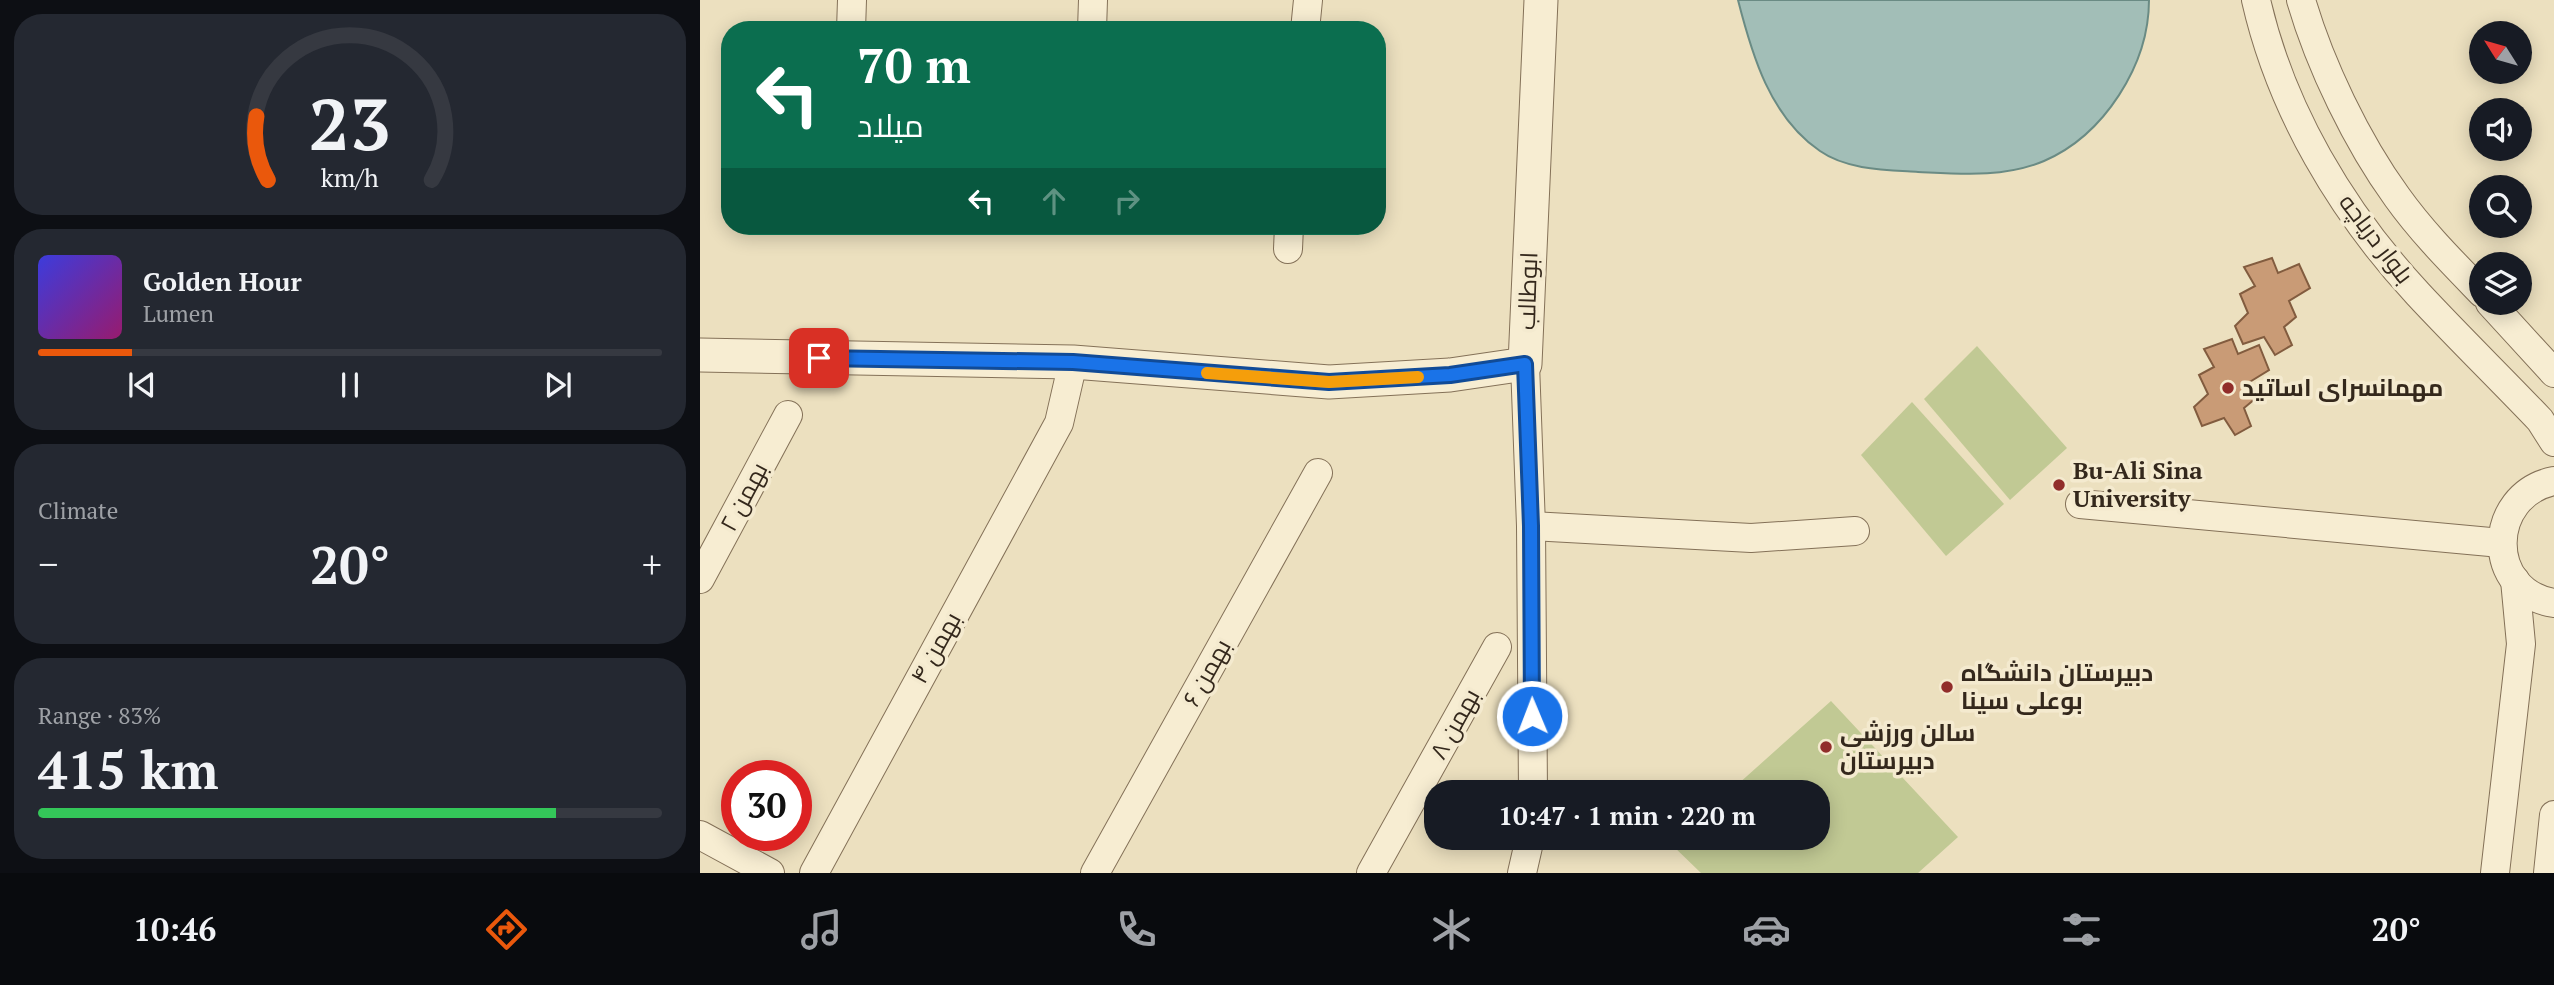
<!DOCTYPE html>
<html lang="en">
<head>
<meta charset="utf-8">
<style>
	:root { --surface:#171b24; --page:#242831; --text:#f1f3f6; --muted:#9ea1a6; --line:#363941; --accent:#ea580c }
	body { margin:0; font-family:"PT Serif",Cairo,serif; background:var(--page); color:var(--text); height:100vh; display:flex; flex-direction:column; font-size:26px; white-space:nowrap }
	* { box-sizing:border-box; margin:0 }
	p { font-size:23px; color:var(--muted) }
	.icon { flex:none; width:38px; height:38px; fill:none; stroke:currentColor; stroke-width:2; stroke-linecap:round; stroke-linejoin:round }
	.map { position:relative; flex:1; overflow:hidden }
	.details { display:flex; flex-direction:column; gap:14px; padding:14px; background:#0d0f14; width:700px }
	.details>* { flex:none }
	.hud { position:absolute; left:21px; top:21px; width:665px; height:214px; border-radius:28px; box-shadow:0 4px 18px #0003; background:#0b6e4f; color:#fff; overflow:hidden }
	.needle { width:46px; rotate:307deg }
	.tools { position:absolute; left:1769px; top:21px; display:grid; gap:14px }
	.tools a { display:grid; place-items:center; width:63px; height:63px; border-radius:50%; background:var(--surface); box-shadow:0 4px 18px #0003; font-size:35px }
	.speed { position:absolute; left:21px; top:760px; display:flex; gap:14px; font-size:35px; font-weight:700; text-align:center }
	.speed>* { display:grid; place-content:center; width:91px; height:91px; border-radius:50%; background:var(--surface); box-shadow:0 4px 18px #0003; line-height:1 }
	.speed .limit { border:10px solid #d22; background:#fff; color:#111 }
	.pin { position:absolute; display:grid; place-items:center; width:60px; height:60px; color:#fff; margin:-30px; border-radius:14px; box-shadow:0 4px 10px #0006 }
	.me { position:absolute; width:77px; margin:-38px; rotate:359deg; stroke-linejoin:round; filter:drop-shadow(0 0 5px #0008) }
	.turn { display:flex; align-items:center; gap:24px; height:147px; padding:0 21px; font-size:32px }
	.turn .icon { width:91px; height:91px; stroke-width:2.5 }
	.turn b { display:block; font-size:49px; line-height:60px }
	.lanes { display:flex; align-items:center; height:66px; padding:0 21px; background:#0003; justify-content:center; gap:35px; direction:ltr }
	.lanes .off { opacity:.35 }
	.big { font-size:52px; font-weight:800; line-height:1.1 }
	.details .widget { flex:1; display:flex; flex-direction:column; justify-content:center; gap:10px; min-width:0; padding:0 24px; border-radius:28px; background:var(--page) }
	.details .dial { align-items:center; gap:0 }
	.dial svg { height:182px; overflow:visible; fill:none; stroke:var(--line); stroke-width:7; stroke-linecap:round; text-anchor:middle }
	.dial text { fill:var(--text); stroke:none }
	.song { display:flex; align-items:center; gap:21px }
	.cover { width:84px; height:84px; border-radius:10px; background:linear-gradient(135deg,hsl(240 70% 55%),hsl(320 70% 35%)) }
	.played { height:7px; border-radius:4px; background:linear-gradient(90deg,var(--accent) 15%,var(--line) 15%) }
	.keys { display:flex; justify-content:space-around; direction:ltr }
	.heat { display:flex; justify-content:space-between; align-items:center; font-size:38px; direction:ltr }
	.charge { height:10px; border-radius:5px; background:linear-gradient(90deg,#34c759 83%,var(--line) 0) }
	.trip { position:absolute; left:724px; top:780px; width:406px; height:70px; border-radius:28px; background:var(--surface); box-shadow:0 4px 18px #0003; font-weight:800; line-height:70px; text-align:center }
	.menu { display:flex; height:112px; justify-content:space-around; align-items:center; background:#090b0e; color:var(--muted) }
	.menu .icon { width:49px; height:49px }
	.menu .active { color:var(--accent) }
	.menu b { font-size:32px; color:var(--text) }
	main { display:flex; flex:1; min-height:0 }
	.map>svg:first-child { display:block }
</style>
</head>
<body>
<main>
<section class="details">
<div class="widget dial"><svg viewBox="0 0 100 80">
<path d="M14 69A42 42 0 1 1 86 69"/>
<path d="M14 69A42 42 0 0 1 9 41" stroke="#ea580c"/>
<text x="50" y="56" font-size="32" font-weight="700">23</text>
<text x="50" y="72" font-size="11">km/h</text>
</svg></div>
<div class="widget">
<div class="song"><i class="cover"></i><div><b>Golden Hour</b><p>Lumen</p></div></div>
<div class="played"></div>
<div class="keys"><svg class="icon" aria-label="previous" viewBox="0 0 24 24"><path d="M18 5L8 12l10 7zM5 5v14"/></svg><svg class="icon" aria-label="pause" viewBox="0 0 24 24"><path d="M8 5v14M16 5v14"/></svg><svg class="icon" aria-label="next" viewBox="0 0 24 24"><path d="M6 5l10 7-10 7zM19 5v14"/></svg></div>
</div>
<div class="widget"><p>Climate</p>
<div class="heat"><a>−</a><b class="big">20°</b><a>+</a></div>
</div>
<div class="widget"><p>Range · 83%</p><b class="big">415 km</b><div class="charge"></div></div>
</section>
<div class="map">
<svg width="1854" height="873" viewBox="0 0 1854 873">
	<rect width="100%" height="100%" fill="#ece0bf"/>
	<g fill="#c1c994">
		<path d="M1277,346L1367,448L1310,500L1224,399Z"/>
		<path d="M1212,402L1304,504L1246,556L1161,455Z"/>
		<path d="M1131,701L1258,837L1218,873H1001L971,844L977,838H1118V793H1028Z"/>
	</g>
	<path fill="#a2beb7" stroke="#6a8b84" stroke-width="2" d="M1038,0H1449C1449,65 1404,135 1344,161C1304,178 1260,174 1218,172C1187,170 1147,170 1120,151C1070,117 1052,55 1038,0Z"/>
	<g fill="#c99b76" stroke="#825c3f" stroke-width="2">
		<path d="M1572,258L1578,273L1599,264L1610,288L1589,301L1596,317L1584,327L1592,345L1575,355L1564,337L1543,344L1535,326L1548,313L1540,294L1555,286L1544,267Z"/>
		<path d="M1532,339L1538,354L1559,345L1569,370L1548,383L1556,398L1544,408L1551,426L1535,435L1524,418L1502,426L1494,407L1508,394L1499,375L1514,367L1504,349Z"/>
	</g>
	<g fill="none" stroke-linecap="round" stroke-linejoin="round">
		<defs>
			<g id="minor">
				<path d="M1556,0C1581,110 1642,212 1718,294C1758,337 1800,378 1840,420L1854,442"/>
				<path d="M1601,0C1620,65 1657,142 1697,197C1722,232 1752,262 1782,293"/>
				<path d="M151,30L152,0"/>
				<path d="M392,30L393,0"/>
				<path d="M605,30L608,0"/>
				<path d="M588,249L589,226"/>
				<path d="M1790,303L1854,373"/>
				<path d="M825,364L831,526L833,793"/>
				<path d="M1854,481C1786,495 1785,592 1854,603"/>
				<path d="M1380,504L1801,543"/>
				<path d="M831,526L1051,538L1155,531"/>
				<path d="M0,579L88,415"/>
				<path d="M0,835L70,873"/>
				<path d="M114,873L359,423L373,362"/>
				<path d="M395,873L618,473"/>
				<path d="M671,873L797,647"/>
				<path d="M822,873L830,838"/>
				<path d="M1795,873L1821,644L1815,580"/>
				<path d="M1848,873L1854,815"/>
			</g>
			<path id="tertiary" d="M0,355L373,362L629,382L750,375L825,364L841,0"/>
		</defs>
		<use href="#minor" stroke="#847158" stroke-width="30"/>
		<use href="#tertiary" stroke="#847158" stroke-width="35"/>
		<use href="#minor" stroke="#f7edd2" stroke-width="28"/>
		<use href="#tertiary" stroke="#f7edd2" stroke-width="33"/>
	</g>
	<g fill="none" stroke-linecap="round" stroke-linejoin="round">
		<defs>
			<path id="route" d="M119,358L373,362L629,382L750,375L825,364L831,526L832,716"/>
		</defs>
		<use href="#route" stroke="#114b97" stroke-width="18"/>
		<use href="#route" stroke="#1a73e8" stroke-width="12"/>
		<path stroke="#f59e0b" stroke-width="12" d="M507,373L629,382L718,377"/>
	</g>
	<g fill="#912d2a" stroke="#f4eacf" stroke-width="2.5">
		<circle cx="1528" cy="388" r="7"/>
		<circle cx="1359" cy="485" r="7"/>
		<circle cx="1247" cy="687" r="7"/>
		<circle cx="1126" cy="747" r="7"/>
	</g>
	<g text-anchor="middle" stroke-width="7" stroke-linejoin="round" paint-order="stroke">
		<g font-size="24" fill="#34281c" stroke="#f4eacf">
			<text transform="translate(1676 239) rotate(53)" y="8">بلوار دریاچه</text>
			<text transform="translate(828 291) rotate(-88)" y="8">ابوطالب</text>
			<text transform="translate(44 497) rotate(-62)" y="8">بهمن ۲</text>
			<text transform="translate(236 648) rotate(-61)" y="8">بهمن ۴</text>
			<text transform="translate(507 673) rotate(-61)" y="8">بهمن ۶</text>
			<text transform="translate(755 724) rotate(-61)" y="8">بهمن ۸</text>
		</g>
		<g font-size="24" font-weight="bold" fill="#34281c" stroke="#f4eacf" text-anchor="start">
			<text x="1542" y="396">مهمانسرای اساتید</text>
			<text x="1373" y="479">Bu-Ali Sina<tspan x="1373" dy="28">University</tspan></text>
			<text x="1261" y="681">دبیرستان دانشگاه<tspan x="1261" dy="28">بوعلی سینا</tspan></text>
			<text x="1140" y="741">سالن ورزشی<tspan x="1140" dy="28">دبیرستان</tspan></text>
		</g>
	</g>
</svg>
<div class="tools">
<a><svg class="needle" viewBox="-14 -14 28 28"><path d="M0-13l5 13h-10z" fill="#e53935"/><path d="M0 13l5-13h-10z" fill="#9ea1a6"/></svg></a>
<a><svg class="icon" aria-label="sound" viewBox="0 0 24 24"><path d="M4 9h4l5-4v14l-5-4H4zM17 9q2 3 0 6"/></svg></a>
<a><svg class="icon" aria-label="search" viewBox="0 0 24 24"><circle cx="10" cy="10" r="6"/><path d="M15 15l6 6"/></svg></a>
<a><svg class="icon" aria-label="layers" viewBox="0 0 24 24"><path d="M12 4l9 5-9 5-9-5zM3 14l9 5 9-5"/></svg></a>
</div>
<div class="speed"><div class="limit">30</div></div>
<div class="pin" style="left:119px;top:358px;background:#d93025"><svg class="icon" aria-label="arrive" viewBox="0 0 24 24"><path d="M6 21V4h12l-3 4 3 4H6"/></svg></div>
<svg class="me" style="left:832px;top:716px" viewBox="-20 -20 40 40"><circle r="17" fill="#1a73e8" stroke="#fff" stroke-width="3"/><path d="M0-11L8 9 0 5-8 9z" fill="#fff"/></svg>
<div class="trip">10:47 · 1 min · 220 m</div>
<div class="hud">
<div class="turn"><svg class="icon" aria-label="left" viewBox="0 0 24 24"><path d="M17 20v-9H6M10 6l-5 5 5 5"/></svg><div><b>70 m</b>میلاد</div></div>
<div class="lanes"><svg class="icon" aria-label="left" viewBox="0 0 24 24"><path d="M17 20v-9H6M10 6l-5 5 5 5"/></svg><svg class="icon off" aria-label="ahead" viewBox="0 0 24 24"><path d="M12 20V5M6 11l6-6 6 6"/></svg><svg class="icon off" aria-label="right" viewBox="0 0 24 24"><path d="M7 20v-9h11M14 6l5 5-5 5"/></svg></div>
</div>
</div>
</main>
<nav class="menu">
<b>10:46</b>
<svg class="icon active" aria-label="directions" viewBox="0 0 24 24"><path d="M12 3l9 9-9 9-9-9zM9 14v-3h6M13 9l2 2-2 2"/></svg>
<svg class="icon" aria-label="music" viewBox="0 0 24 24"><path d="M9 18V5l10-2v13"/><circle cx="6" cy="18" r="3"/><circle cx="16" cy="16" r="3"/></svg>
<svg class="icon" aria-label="phone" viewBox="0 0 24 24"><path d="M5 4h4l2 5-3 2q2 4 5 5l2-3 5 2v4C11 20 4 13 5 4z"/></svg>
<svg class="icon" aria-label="climate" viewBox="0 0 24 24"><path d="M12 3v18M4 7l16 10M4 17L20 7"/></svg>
<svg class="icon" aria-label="car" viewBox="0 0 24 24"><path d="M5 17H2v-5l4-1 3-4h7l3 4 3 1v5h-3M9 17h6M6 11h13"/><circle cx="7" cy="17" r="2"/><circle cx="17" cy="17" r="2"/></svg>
<svg class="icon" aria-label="filters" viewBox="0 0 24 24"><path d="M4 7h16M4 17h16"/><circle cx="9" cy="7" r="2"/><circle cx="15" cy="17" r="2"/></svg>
<b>20°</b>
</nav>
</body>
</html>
